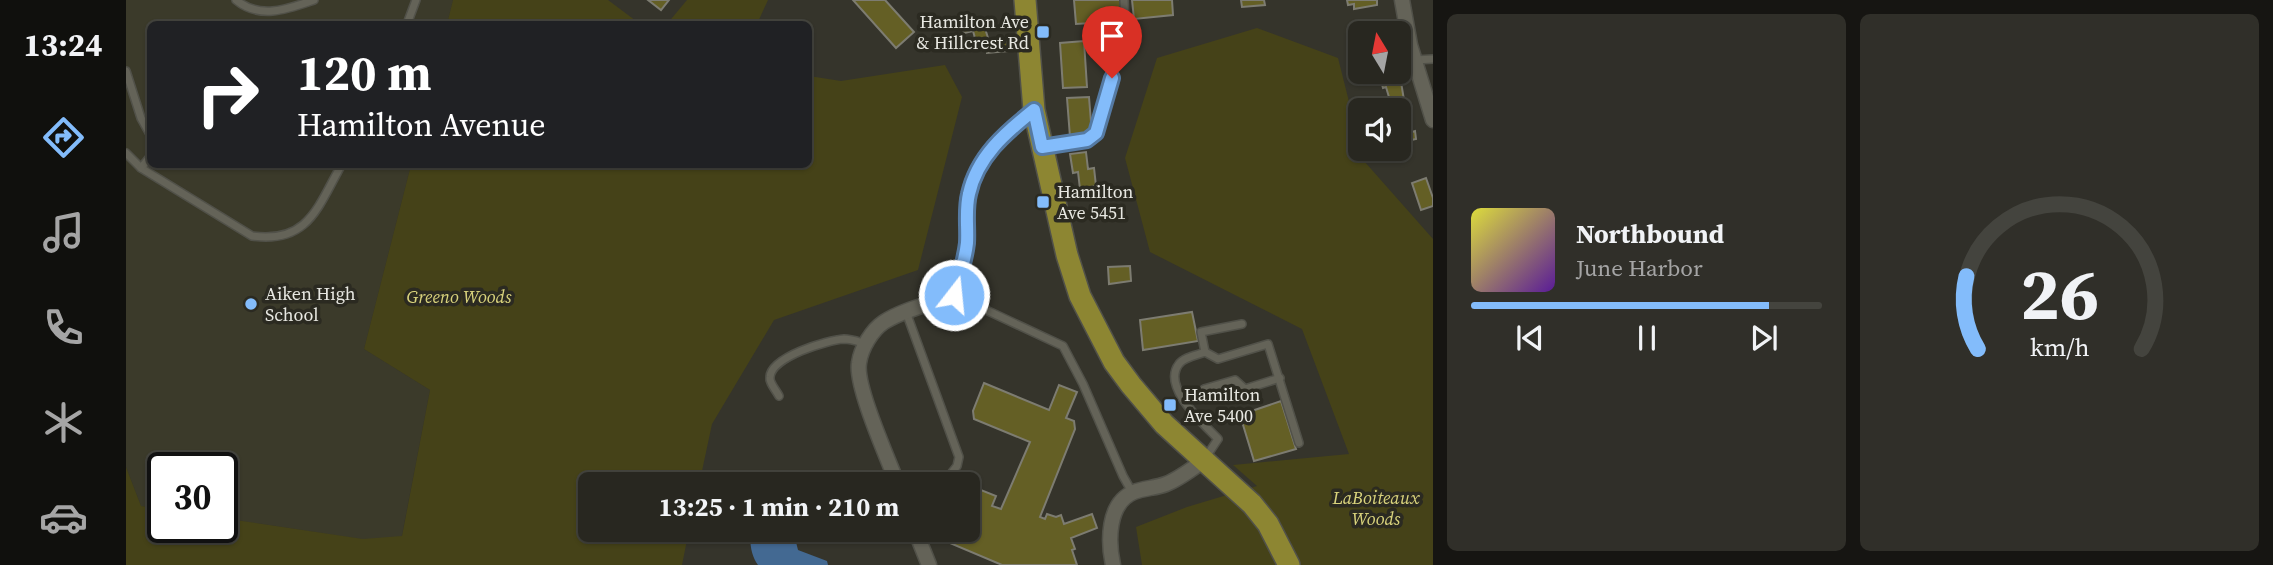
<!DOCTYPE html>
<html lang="en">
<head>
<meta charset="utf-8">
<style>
	:root { --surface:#282720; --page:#302f29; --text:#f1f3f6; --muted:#a5a5a5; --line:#44443e; --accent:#83bcfb }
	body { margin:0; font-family:"Source Serif 4",serif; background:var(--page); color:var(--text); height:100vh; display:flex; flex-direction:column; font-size:26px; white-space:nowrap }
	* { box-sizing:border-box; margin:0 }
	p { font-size:23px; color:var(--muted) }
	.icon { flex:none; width:38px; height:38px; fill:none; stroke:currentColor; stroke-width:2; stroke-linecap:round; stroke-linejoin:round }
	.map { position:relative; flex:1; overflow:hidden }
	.drawer { display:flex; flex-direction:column; gap:14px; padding:14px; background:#161512; width:840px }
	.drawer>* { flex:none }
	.guide { position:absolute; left:21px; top:21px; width:665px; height:147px; border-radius:10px; box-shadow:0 2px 5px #0004,0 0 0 2px var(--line); background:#202124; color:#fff; overflow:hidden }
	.needle { width:46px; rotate:350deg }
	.controls { position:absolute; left:1222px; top:21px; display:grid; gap:14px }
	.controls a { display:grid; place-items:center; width:63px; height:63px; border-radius:10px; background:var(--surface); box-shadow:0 2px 5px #0004,0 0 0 2px var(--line); font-size:35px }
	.speed { position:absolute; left:21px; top:452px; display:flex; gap:14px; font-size:35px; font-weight:700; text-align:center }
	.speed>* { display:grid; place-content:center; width:91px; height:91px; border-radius:50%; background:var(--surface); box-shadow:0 2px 5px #0004,0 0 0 2px var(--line); line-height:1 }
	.speed .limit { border:4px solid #111; border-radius:10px; background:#fff; color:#111 }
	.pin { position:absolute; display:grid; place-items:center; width:60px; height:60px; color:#fff; margin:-72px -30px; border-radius:50% 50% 50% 0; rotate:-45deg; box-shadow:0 0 7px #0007 }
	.pin .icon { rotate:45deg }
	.me { position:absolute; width:77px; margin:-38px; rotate:16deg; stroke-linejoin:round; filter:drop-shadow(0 0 5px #0008) }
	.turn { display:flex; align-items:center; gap:24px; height:147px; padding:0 35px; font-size:32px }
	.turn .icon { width:91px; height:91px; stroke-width:2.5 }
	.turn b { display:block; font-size:49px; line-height:60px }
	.drawer .card { flex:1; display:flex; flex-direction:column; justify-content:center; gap:10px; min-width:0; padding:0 24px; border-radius:10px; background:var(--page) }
	.drawer .dial { align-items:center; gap:0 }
	.dial svg { height:182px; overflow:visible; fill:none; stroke:var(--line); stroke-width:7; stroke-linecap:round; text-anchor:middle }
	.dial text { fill:var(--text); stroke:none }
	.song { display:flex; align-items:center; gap:21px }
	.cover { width:84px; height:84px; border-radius:10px; background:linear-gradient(135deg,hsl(60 70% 55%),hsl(270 70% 35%)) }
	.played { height:7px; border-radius:4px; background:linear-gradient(90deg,var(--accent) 85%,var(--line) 85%) }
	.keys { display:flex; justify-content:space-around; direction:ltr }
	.drawer .tiles { flex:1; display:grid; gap:14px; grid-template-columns:repeat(2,1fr) }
	.trip { position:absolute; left:452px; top:472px; width:402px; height:70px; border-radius:10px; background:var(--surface); box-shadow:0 2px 5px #0004,0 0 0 2px var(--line); font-weight:700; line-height:70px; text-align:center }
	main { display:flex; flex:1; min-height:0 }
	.tabs { display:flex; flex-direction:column; width:126px; justify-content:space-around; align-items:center; background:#10100d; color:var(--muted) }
	.tabs .icon { width:49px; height:49px }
	.tabs .active { color:var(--accent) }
	.tabs b { font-size:32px; color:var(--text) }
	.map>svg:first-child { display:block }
</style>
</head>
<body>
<main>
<nav class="tabs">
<b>13:24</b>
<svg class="icon active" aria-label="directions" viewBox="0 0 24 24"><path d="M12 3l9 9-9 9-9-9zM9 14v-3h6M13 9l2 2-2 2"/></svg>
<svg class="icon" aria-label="music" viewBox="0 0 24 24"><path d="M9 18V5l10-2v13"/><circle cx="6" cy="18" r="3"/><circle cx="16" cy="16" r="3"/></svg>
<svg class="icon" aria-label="phone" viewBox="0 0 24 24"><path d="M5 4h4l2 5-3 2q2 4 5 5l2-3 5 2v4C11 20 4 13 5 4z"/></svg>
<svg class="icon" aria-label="climate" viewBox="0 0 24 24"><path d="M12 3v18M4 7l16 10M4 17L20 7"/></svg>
<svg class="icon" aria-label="car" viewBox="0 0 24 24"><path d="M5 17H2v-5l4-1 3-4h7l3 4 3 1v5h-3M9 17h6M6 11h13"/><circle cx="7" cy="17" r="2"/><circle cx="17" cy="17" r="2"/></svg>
</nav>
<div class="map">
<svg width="1307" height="565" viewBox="0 0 1307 565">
	<rect width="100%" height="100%" fill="#35342b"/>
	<path fill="#3b3a2a" d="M0,0H327L321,24H24V164L285,165L238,349L304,390L274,545L96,518V467H37V509L15,506L0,467Z"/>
	<g fill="#454218">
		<path d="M327,0H482L514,24H321Z"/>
		<path d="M561,0H642L631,24H541Z"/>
		<path d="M1131,28L1212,58L1238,161L1307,239V565H1016L1010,527L1061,507L1131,486L1107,465L1223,454L1176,329L1024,252L999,158L1031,58Z"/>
		<path d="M819,65L836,97L792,270L648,320L586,424L573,485H464V530H563L556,565H0V467L15,506L37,509V527H96V518L237,539L276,536L304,390L238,349L285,165L682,164L683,76L715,81Z"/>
	</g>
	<path fill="#436992" d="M625,530H667L672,550L701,561L702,565H632C625,556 623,541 625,530Z"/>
	<g fill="#645f25" stroke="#7d7c71" stroke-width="2">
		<path d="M522,0H543L535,10Z"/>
		<path d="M727,0H759L788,32L770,48Z"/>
		<path d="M948,0H997L998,21L950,24Z"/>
		<path d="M1006,0H1046L1047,15L1008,19Z"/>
		<path d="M1115,0H1138L1139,5L1116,7Z"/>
		<path d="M1221,0H1251V5L1228,9V4L1222,5Z"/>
		<path d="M855,21L857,22L863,41L851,45L847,31L838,33L836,26Z"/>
		<path d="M881,39L882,51L861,53L860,42Z"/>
		<path d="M958,41L961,87L937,88L934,43Z"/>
		<path d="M1274,76L1278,100L1265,104L1260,87L1257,88L1255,81Z"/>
		<path d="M963,97L966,135L944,137L941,98Z"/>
		<path d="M1286,129V132L1289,131L1290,139L1272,143V130Z"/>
		<path d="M960,152L962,169L968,168L970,186L954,189L952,172L947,173L944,154Z"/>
		<path d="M1300,178L1307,198V206L1295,210L1286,183Z"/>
		<path d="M1004,266L1005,281L983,284L982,267Z"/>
		<path d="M1066,312L1072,341L1017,350L1014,320Z"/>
		<path d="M858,383L923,410L933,385L951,392L940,418L948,421L949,429L914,517L919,519L921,514L930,517L935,515L938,524L966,514L971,528L945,538L949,549L946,550L951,565H876L812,538L815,530H842V485H834L835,482L870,496L866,506L875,509L904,442L848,419L847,411Z"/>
		<path d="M1155,401L1170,449L1128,461L1114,415Z"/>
	</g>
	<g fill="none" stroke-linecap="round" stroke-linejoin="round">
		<defs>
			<g id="service">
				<path d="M110,0C134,20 162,9 188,0"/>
				<path d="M281,24L290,0"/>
				<path d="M1289,60L1307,59"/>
				<path d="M0,71L15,118L24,134"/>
				<path d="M920,146L961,140L970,133L986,78L985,34L999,24L998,0"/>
				<path d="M0,153L15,168L126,236C183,244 192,206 216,164"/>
				<path d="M15,168L24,157"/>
				<path d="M828,295L937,346L957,384L997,476L1006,492"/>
				<path d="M780,312L833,457L831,466L816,485"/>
				<path d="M1079,352L1075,332L1116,324"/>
				<path d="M1078,389L1109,380L1119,389L1154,378"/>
				<path d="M653,396C650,390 643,383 644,377C645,357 701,340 718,339C726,339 733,342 740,344"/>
				<path d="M1080,457L1092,439C1078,424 1035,387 1053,364C1058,357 1072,355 1079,352L1092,359L1142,344L1173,443"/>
			</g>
			<g id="minor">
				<path d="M1276,0L1284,45L1307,120"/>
				<path d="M772,485C762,459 729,386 733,363C735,348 746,330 758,322C778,309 805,304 828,295C833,278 839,261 841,243C842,227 839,210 843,194C851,157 879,133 908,110"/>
				<path d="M789,530L803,565"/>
				<path d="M987,565C982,542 981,503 1008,492C1018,488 1030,488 1040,484C1053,479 1066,469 1077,461"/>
			</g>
			<path id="primary" d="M899,0L908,110L941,255L954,296L988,362L1005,385L1038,424L1126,504L1142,524L1163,565"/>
		</defs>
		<use href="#service" stroke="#515149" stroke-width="10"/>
		<use href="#minor" stroke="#515149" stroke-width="17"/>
		<use href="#primary" stroke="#515149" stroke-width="24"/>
		<use href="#service" stroke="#646358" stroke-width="7"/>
		<use href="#minor" stroke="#646358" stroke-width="14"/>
		<use href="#primary" stroke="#8d8632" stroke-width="21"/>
	</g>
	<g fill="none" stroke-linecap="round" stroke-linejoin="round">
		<defs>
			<path id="route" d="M828,295C833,278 839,261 841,243C842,227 839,210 843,194C851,157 879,133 908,110L916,147L961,140L970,133L986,78"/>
		</defs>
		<use href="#route" stroke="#557aa3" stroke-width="18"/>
		<use href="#route" stroke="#83bcfb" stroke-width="12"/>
	</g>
	<g fill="#83bcfb" stroke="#2b2a21" stroke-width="2.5">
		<rect x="910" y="25" width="14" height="14" rx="3.5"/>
		<rect x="910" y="195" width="14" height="14" rx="3.5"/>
		<circle cx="125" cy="304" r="7"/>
		<rect x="1037" y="398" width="14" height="14" rx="3.5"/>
	</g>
	<g text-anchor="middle" stroke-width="7" stroke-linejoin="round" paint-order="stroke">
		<g font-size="18" fill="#e8e8e2" stroke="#2b2a21" text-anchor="start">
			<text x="903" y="28" text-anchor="end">Hamilton Ave<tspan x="903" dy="21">&amp; Hillcrest Rd</tspan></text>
			<text x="931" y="198">Hamilton<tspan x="931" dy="21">Ave 5451</tspan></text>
			<text x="139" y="300">Aiken High<tspan x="139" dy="21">School</tspan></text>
			<text x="1058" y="401">Hamilton<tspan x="1058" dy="21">Ave 5400</tspan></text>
		</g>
		<g font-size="18" font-style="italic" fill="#d9d37c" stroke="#2b2a21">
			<text x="333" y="303">Greeno Woods</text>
			<text x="1250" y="504">LaBoiteaux<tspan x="1250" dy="21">Woods</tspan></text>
		</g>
	</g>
</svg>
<div class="controls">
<a><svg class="needle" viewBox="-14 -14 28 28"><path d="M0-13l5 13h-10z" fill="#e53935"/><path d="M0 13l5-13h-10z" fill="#a5a5a5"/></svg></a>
<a><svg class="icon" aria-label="sound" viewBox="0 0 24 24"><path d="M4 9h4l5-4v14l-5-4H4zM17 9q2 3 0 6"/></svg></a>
</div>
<div class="speed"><div class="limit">30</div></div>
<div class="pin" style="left:986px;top:78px;background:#d93025"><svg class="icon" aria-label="arrive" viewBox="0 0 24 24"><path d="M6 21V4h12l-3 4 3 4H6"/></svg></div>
<svg class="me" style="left:828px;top:295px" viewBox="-20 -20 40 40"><circle r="17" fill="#83bcfb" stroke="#fff" stroke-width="3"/><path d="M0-11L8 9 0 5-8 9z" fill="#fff"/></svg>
<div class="trip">13:25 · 1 min · 210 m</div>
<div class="guide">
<div class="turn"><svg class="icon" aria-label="right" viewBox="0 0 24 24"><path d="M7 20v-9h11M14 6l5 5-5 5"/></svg><div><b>120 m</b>Hamilton Avenue</div></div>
</div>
</div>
<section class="drawer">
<div class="tiles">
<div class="card">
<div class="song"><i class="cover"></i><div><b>Northbound</b><p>June Harbor</p></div></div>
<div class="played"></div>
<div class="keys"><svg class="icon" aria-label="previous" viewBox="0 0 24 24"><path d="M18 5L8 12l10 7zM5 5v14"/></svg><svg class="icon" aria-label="pause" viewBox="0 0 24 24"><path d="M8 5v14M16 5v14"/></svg><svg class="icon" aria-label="next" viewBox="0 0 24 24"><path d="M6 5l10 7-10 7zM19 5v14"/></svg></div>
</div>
<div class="card dial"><svg viewBox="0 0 100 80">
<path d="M14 69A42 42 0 1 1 86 69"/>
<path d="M14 69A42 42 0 0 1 9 37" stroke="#83bcfb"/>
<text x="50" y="56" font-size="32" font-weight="700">26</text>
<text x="50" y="72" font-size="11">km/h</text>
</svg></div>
</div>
</section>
</main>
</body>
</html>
